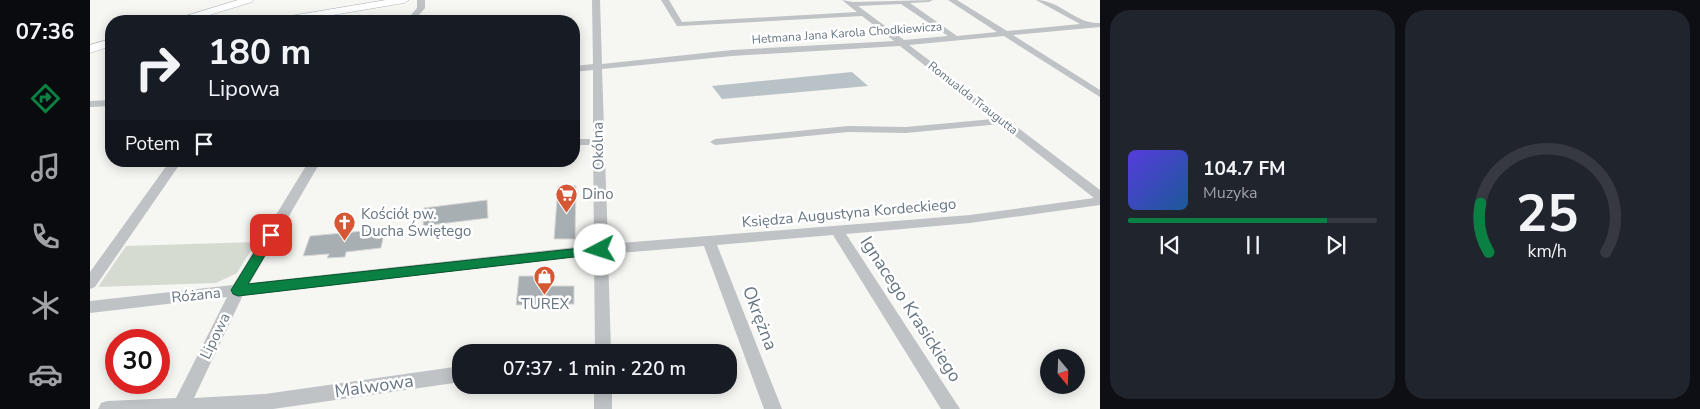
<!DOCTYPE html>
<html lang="pl">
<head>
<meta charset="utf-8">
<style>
	:root { --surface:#171b24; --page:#20242c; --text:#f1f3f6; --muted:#9ea1a6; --line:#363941; --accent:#0b8043 }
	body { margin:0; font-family:"Nunito Sans",sans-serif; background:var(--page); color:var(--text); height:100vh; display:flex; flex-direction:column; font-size:19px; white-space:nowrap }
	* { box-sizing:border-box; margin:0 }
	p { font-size:16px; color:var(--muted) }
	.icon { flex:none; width:28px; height:28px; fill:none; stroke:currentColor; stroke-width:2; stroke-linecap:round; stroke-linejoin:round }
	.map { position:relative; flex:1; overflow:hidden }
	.drawer { display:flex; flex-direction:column; gap:10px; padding:10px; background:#0d0f14; width:600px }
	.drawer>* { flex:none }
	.guide { position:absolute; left:15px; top:15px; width:475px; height:152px; border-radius:20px; box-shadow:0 2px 12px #0003; background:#171b24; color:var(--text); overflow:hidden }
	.needle { width:32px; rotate:161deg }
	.tools { position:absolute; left:950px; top:349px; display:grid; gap:10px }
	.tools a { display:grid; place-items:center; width:45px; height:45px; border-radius:50%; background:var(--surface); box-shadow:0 2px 12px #0003; font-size:25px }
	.speed { position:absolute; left:15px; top:329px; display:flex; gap:10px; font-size:25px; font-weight:700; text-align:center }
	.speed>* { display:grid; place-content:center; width:65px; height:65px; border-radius:50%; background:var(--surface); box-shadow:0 2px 12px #0003; line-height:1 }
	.speed .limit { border:8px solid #d22; background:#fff; color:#111 }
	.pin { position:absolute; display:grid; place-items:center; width:42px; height:42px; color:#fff; margin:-21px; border-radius:10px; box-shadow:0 2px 8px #0006 }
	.me { position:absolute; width:55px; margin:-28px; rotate:265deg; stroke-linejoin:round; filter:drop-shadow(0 0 4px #0008) }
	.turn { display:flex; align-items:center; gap:18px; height:105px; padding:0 20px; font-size:22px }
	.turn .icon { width:65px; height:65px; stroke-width:2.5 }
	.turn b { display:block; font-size:35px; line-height:42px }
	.then { display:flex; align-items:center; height:48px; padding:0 20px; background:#0003; gap:10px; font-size:19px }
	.drawer .tile { flex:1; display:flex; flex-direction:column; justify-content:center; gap:8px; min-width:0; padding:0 18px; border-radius:20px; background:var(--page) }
	.drawer .dial { align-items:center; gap:0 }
	.dial svg { height:130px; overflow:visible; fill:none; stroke:var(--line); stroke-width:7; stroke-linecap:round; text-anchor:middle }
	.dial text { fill:var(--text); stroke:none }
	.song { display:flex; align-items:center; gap:15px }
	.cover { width:60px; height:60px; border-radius:8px; background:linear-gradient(135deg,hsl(250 70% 55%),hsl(210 70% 35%)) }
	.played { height:5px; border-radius:2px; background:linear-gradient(90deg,var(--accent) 80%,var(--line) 80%) }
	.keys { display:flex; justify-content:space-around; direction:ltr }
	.drawer .tiles { flex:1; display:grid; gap:10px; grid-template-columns:repeat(2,1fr) }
	.trip { position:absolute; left:362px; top:344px; width:285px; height:50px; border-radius:20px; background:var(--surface); box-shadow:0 2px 12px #0003; font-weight:600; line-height:50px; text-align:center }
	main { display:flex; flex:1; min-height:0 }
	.dock { display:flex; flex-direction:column; width:90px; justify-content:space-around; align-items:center; background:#090b0e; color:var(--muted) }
	.dock .icon { width:35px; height:35px }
	.dock .selected { color:var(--accent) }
	.dock b { font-size:22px; color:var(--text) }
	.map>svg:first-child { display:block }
</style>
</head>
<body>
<main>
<nav class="dock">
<b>07:36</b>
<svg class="icon selected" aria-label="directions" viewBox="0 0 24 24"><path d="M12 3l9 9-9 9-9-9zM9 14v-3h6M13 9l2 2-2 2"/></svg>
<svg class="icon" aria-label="music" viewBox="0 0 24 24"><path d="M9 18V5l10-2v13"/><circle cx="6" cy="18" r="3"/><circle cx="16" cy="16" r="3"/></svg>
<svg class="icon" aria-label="phone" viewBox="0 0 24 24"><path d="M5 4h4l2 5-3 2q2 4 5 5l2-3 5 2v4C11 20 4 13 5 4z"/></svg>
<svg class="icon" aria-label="climate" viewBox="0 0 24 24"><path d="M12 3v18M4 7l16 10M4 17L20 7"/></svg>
<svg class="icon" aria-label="car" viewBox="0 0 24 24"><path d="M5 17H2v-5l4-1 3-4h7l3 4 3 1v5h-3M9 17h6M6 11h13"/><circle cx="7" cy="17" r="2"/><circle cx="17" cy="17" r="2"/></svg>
</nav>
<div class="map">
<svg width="1010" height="409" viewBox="0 0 1010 409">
	<rect width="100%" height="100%" fill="#f6f6f3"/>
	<path fill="#d6dbd2" d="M166,242L147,273L126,283L8,287L36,246Z"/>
	<path fill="#b9c3c7" d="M762,72L778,86L632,99L622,86Z"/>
	<g fill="#a7afb3" stroke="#d7d7d6">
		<path d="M468,186H486L485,239H464Z"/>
		<path d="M397,200L398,218L333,226L334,208Z"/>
		<path d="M295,229L291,248L256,252L255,257L237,258L239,254L213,256L220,236Z"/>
		<path d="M429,276H451L450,286H484V304L426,305Z"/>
	</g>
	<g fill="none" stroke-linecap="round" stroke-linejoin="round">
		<defs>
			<g id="secondary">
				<path d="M148,0H163L162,2L100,21H85L86,19Z"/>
				<path d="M296,0H319L314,3L207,21H184L189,18Z"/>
				<path d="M21,39V46L0,53V45Z"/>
			</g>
		</defs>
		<use href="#secondary" stroke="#b2b7bb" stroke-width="1"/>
		<g fill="#bfc3c6" fill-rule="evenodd">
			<path d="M327,0H335V8L324,21H316L327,8Z"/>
			<path d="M502,0H510L512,64L642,50L804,41L772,16L590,26H587L571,0H579L592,22L767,12L752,0L763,2L843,0L839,2L820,3L867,36L907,32L858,0H867L917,31L990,24L946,0C970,0 987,25 1010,23V27L923,35L1010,90V97L914,36L819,45L1010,190V205L880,223L756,234L870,409H851L743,235L627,245L692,409H674L614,246L518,254L521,352H505L504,255L485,257L153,295L104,398L175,394L371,366V382L183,409H8L11,403L17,401L86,398L137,297L0,313V301L143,285L219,161H231L160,283L504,245L503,145H484V139H503V70L484,72V66L503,64ZM811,4L858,36L814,40L768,6ZM810,46L903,119L816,127L758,126L625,139L620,142L625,145L758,132L816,133L910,124L1004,198L880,215L518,244L512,69L642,56Z"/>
			<path d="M21,100V106L0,107V101Z"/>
			<path d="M80,161H92L5,287L0,289V272Z"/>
			<rect x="504" y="385" width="18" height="24"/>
		</g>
		<use href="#secondary" fill="#fff" fill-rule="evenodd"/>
	</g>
	<path fill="#0b8043" stroke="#07532c" d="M181,231L187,235L158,284L510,246L514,247L516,250L514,253L510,254L148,296L143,294L141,290L143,287L177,232Z"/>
	<defs>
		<symbol id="supermarket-pin" viewBox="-11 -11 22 30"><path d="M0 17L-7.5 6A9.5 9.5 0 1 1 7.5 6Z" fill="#d55734" stroke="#fff"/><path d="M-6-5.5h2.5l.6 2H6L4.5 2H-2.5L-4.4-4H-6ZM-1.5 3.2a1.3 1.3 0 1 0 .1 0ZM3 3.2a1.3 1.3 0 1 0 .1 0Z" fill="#fff"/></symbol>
		<symbol id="church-pin" viewBox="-11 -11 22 30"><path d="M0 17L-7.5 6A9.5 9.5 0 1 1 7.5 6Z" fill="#d55734" stroke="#fff"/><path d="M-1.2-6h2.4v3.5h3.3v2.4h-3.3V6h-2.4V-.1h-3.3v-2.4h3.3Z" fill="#fff"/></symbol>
		<symbol id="shop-pin" viewBox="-11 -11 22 30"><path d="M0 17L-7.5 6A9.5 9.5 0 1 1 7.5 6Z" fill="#d55734" stroke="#fff"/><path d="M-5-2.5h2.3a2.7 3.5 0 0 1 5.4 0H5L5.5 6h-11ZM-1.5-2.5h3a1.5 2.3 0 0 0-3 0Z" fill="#fff"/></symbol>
	</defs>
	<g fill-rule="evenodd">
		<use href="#supermarket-pin" x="464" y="182" width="25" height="34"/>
		<use href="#church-pin" x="242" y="210" width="25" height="34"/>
		<use href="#shop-pin" x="442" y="264" width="25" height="34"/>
	</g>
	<g text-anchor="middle" stroke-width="5" stroke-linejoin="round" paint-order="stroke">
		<g font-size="12" fill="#677682" stroke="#fff">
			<text transform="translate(757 33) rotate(-4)" y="4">Hetmana Jana Karola Chodkiewicza</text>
			<text transform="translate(883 98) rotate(38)" y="4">Romualda Traugutta</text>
		</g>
		<g font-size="15" fill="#677682" stroke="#fff">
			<text transform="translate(508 146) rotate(-91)" y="5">Okólna</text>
			<text transform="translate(759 213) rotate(-5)" y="5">Księdza Augustyna Kordeckiego</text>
			<text transform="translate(106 295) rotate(-6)" y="5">Różana</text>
			<text transform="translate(125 336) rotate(-64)" y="5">Lipowa</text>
		</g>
		<g font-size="15" fill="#677682" stroke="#fff" text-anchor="start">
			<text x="492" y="199">Dino</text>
			<text x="271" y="219">Kościół pw.<tspan x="271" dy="17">Ducha Świętego</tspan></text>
			<text x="455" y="309" text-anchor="middle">TUREX</text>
		</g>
		<g font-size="18" fill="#677682" stroke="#fff">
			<text transform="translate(821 309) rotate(57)" y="6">Ignacego Krasickiego</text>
			<text transform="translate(670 318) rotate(69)" y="6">Okrężna</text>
			<text transform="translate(284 386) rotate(-8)" y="6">Malwowa</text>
		</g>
	</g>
</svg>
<div class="tools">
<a><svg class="needle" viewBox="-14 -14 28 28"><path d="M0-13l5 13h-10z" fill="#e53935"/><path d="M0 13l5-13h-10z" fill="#9ea1a6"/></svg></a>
</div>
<div class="speed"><div class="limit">30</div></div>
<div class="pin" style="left:181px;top:235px;background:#d93025"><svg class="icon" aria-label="arrive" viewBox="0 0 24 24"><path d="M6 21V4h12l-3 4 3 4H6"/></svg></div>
<svg class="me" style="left:510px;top:250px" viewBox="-20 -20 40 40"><circle r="19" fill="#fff"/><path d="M0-13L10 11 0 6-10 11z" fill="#0b8043"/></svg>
<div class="trip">07:37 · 1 min · 220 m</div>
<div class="guide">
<div class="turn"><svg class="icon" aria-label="right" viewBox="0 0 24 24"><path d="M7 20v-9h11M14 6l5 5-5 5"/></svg><div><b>180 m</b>Lipowa</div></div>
<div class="then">Potem<svg class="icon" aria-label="arrive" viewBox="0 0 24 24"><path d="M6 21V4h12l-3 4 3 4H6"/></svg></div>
</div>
</div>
<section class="drawer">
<div class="tiles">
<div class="tile">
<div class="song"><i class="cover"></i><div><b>104.7 FM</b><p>Muzyka</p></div></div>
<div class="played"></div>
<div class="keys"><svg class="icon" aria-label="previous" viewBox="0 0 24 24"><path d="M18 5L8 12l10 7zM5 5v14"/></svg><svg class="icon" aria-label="pause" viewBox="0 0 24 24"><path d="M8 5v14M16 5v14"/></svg><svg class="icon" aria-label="next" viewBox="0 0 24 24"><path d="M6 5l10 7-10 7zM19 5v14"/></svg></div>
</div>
<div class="tile dial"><svg viewBox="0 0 100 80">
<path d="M14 69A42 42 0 1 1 86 69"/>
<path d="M14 69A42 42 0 0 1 9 39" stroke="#0b8043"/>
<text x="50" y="56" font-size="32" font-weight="700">25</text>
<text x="50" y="72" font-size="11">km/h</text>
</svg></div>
</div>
</section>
</main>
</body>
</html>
